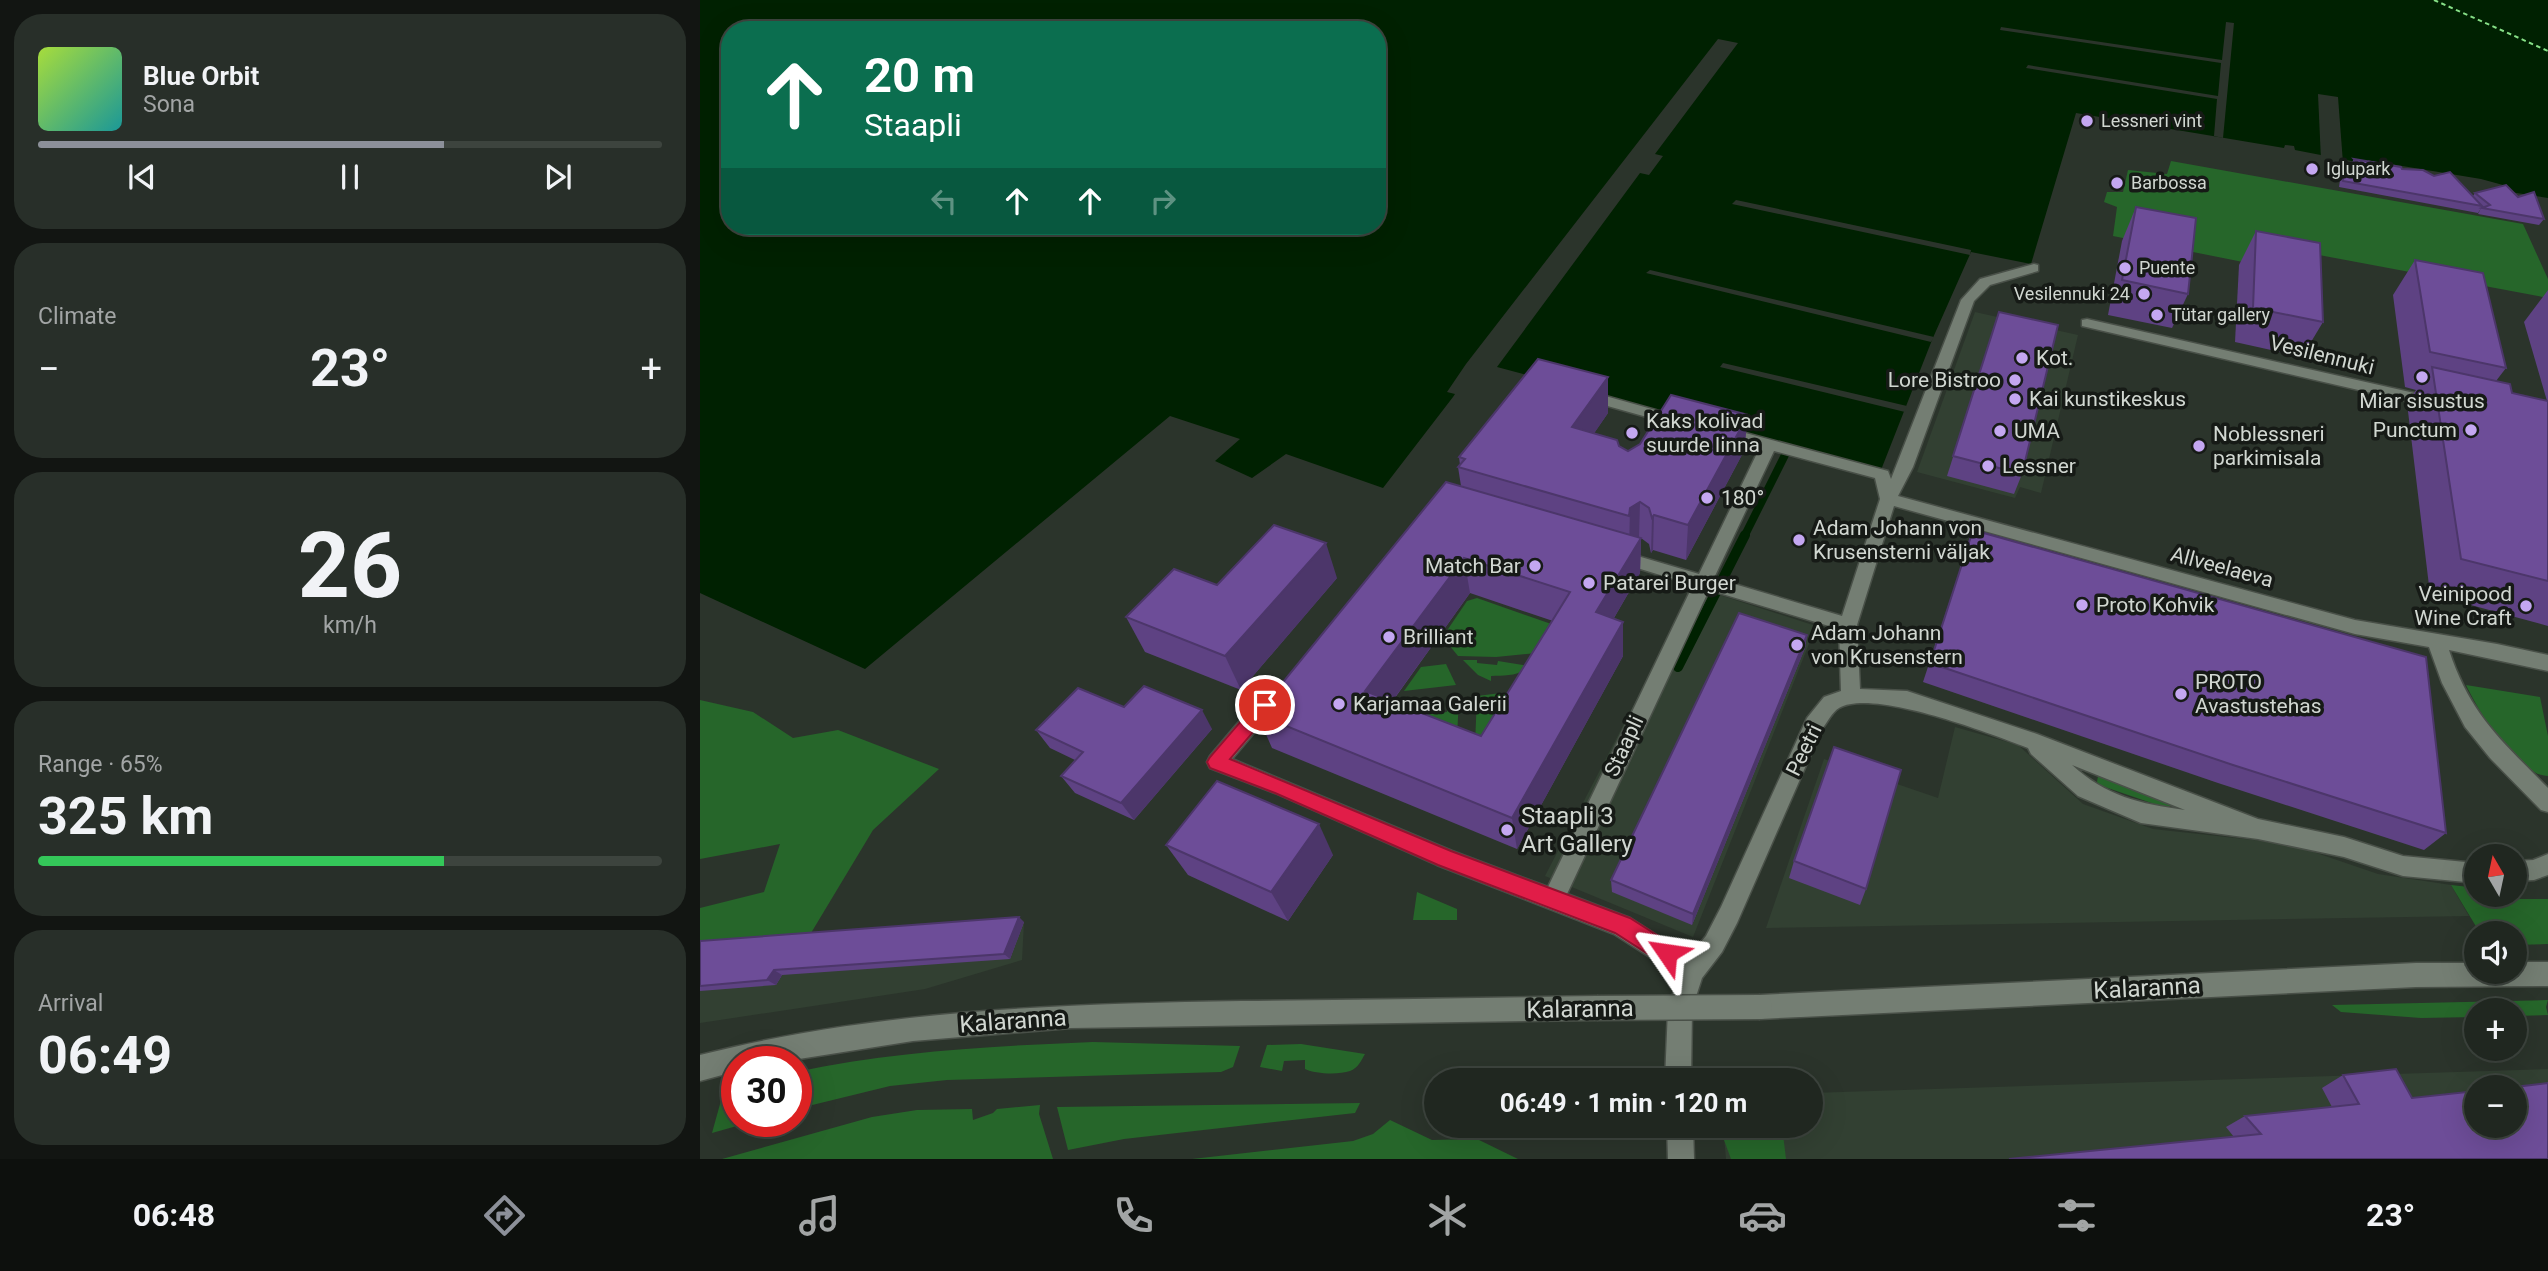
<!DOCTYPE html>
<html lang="en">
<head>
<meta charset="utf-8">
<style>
	:root { --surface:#202720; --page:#282f29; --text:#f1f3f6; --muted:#a2a5a5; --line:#3d443e; --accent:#8c9099 }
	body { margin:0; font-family:Roboto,sans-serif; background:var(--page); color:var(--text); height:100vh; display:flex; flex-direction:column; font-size:26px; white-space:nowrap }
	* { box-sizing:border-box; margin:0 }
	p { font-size:23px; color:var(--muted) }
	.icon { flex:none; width:38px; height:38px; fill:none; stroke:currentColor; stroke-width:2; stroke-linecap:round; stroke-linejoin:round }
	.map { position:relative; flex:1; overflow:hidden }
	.drawer { display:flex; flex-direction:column; gap:14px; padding:14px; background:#121512; width:700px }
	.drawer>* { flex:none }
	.banner { position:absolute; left:21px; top:21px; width:665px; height:214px; border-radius:28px; box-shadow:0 7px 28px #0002,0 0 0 2px var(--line); background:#0b6e4f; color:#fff; overflow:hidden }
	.needle { width:46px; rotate:351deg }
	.buttons { position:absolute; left:1764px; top:844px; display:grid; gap:14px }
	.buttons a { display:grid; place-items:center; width:63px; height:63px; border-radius:50%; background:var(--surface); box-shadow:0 7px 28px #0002,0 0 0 2px var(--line); font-size:35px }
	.speed { position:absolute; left:21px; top:1046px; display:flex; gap:14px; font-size:35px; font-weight:700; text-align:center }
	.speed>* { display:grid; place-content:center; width:91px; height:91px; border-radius:50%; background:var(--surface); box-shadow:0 7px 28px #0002,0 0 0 2px var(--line); line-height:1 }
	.speed .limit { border:10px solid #d22; background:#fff; color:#111 }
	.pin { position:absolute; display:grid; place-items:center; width:60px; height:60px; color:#fff; margin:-30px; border:4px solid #fff; border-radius:50%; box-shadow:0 2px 7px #0007 }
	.me { position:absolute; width:77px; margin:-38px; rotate:302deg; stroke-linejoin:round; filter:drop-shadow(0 0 5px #0008) }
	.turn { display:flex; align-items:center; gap:24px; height:147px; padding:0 28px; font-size:32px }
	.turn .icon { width:91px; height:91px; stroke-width:2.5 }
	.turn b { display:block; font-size:49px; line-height:60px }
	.lanes { display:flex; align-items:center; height:66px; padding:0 28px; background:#0003; justify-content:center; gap:35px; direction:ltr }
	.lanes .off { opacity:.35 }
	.big { font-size:52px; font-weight:700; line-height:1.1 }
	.drawer .tile { flex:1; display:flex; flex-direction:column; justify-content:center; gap:10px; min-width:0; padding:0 24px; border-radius:28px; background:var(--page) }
	.drawer .dial { align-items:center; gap:0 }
	.dial b { font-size:91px; line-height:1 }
	.song { display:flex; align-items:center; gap:21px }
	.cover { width:84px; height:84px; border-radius:10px; background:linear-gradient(135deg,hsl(80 70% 55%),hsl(180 70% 35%)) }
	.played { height:7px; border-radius:4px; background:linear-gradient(90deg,var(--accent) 65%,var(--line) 65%) }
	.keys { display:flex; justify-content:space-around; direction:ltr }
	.heat { display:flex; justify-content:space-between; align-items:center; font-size:38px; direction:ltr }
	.charge { height:10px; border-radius:5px; background:linear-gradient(90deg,#34c759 65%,var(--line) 0) }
	.trip { position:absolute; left:724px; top:1068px; width:399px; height:70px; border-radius:35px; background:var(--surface); box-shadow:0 7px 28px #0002,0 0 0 2px var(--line); font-weight:700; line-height:70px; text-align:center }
	.tab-bar { display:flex; height:112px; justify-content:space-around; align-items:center; background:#0d100d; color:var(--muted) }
	.tab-bar .icon { width:49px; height:49px }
	.tab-bar .selected { color:var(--accent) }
	.tab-bar b { font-size:32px; color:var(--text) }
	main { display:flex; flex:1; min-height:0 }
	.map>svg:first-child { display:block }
</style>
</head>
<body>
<main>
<section class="drawer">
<div class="tile">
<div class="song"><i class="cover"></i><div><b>Blue Orbit</b><p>Sona</p></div></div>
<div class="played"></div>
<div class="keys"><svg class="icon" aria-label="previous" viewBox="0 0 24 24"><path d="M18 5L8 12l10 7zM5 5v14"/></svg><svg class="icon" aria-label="pause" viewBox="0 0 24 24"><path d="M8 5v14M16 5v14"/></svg><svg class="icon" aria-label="next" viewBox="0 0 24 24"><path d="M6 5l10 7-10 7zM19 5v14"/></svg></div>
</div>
<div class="tile"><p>Climate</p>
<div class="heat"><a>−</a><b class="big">23°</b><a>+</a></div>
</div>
<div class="tile dial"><b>26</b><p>km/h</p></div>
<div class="tile"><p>Range · 65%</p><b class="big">325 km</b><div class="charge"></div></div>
<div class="tile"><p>Arrival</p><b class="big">06:49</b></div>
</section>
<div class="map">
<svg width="1848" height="1159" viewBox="0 0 1848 1159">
	<rect width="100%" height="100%" fill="#2b342b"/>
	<g fill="#324032" fill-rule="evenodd">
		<path d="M1275,312L1378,335L1341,493L1320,487L1315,498L1217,472Z"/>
		<path d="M995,587L1116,626L993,937L845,876Z"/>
		<path d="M1255,727L1318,745L1383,804L1453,829L1590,844L1678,874L1751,885L1769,916L1066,928L1124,759L1238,798Z"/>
		<path d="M324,922L322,960L225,989L0,1023V941Z"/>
		<path d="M1848,1069V1159H1026L1023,1125H1111V1093ZM1776,1087H1815V1125H1776Z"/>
	</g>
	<g fill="#26662a">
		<path d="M1471,161L1823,224L1848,279V298L1619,255L1618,277L1413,236L1417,207L1404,202L1407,192H1423L1428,170L1467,174Z"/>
		<path d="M777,598L857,626L837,653L796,657L758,656L745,640L744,635L767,601Z"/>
		<path d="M763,660H777V663L797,665L798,661L830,666C818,677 804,675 791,676V681L778,675Z"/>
		<path d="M746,664L756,685L704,691L721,667Z"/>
		<path d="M1766,685L1840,697L1848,736V776C1816,775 1779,712 1766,685Z"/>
		<path d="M801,693L814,699L775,745L777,696Z"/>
		<path d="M759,698L757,737L693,706L726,702V714L747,712V700Z"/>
		<path d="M0,700L53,712L93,738L138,730L239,769L173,830L111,933L0,941V908L64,892L80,844L0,859Z"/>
		<path d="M1398,776H1401L1472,805L1466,808L1399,785L1397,782Z"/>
		<path d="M1751,885L1769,887L1777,899H1848V944L1815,945V933H1780Z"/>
		<path d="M717,892L757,909V920H713Z"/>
		<path d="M1848,1000L1846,1007L1848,1015L1815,1016V1010H1776V1017L1721,1018L1641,1012L1632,1005Z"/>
		<path d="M393,1042L540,1046L533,1067L521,1072L247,1080L190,1086L96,1109V1072C194,1051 294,1046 393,1042Z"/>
		<path d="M601,1044L665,1054C661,1061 658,1068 650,1071C639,1075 615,1074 605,1069V1060L584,1061L582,1071L560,1067L567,1045Z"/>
		<path d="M37,1084V1122H51L12,1133L25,1086Z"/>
		<path d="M660,1103L655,1113L424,1139L368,1150L357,1107Z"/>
		<path d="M340,1105L339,1114L353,1159H22L172,1117L217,1110L272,1109L273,1120L293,1113L297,1109Z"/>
		<path d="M690,1120L732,1140L777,1139L818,1159H492L653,1141L673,1134Z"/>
		<path d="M1020,1129L1083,1134L1086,1159H1031Z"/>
	</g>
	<path fill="#002101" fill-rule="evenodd" d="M0,0H1848V198L1804,191L1798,187L1803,185L1781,179L1672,161L1668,160L1667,164L1595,150L1594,146L1585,145L1584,148L1376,113L1331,264L1271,252L1232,340L1181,470L797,367L940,173L949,175L963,156L955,154L1038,43L1018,39L766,364L747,392L755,394L753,397L683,488L586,454L552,478L515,461L540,439L470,416L165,669L0,593ZM30,30H677V226H30Z"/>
	<g fill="#2b342b">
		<path d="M1526,22L1534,23L1523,138L1514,136L1517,99L1326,68L1328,65L1518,96L1521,63L1300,30L1301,27L1522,60Z"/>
		<path d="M1618,94L1638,97L1643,163L1621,160Z"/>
		<path d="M1036,200L1271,250L1270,255L1032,204Z"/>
		<path d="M950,270L1234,337L1231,342L946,273Z"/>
		<path d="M1023,363L1207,406L1205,412L1020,367Z"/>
	</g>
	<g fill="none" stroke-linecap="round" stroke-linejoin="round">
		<path stroke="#002101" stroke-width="8" d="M1044,537L1090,445"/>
		<path stroke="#002101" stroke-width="10" d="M978,667L1045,535"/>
		<path stroke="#86e087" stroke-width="2" stroke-dasharray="4.5 3.5" stroke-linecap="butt" d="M1734,0L1848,51"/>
		<defs>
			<g id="street">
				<path d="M1334,264L1338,265V271L1290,285L1274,301L1213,467L1198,496L1655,620L1797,644L1848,655V671L1749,650C1770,715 1802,741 1848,788V812L1841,810L1790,758L1765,727L1742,683L1729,647L1655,634L1194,506L1157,625L1160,689L1207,691L1337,734L1558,819L1644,837L1703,856L1776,863V883L1703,876L1644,857L1558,839L1441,823L1378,796L1331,754L1328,748C1291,734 1173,688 1139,708C1132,712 1127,723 1122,729L1037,923L1022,952L1002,978L992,1009L991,1080H965L968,1009L979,976L914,934L737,865L575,793L510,768L507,762L510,756L565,691L572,689L579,691L582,697L579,703L532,759L752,851L848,887L993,585L911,560L908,556L911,552L917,550L999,574L1060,447L1018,435L1015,432L1018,429L1023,427L1188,471L1191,479L1261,300L1280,279ZM1074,451L1175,478L1180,499L1142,616L1014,578ZM1009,590L1139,629L1141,691L1124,697L1107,718L1021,907L1006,936L989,956L930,918L867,894ZM1372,765L1485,810C1440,804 1406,796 1372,765Z"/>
				<path d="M1387,319L1732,397L1739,402L1732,407L1382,326V320Z"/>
				<path d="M884,390L984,418L987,421L979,426L879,398L877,395Z"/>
				<path d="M1848,854V875L1834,880L1815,881V861L1833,860Z"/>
				<path d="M967,1125H993L994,1159H968Z"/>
			</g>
			<g id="secondary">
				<path d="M1815,962H1848V986L1716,987L1060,1019L1051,1016L1048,1007L1051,998L1060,995L1716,963H1776V971H1815Z"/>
				<path d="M897,996L906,999L909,1008L906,1017L897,1020L371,1028L213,1041L80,1062H37V1071L0,1081V1055C177,1010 360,1004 542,1001C660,1000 779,998 897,996Z"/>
			</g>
		</defs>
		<use href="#street" stroke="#495048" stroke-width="3"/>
		<use href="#secondary" stroke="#495048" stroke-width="3"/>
		<use href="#street" fill="#747e73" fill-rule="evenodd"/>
		<use href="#secondary" fill="#747e73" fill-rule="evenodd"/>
		<defs>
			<path id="secondary-bridge" d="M897,1008L1060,1007"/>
		</defs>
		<use href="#secondary-bridge" stroke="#495048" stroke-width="27" stroke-linecap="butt"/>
		<use href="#secondary-bridge" stroke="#747e73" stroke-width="24"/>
	</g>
	<g fill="#5e4283" fill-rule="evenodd">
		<path d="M1654,159L1702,169L1773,196L1775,193L1818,197L1844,219L1839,225L1778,214L1781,208L1778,213L1639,187L1641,173L1644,167H1653L1650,165Z"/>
		<path d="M1436,207L1488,294L1472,328L1408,315L1422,241Z"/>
		<path d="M1556,231L1623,322L1602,357L1535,342L1539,265Z"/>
		<path d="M1715,260L1806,368L1796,381L1812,393L1847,401L1824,322L1848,290V626L1730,594L1707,403L1716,390L1705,387L1693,295Z"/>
		<path d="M1299,312L1322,474L1314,494L1247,476Z"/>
		<path d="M908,413L894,433L928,451L1048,415L1044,451L986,560L953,550L951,553L949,544L941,538L940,573L914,618L923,656L817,849L572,748L557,714L761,486L758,467L760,465L759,457ZM770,593L853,621L781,736L692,702Z"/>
		<path d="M1273,530L1746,833L1724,850L1518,783L1223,682Z"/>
		<path d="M637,578L541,690L445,652L426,617Z"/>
		<path d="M1107,635L1105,648L992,925L912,892L911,880Z"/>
		<path d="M424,707L512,729L434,820L375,793L361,776L375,760L350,748L336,730Z"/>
		<path d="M466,845L633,855L588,921L488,875Z"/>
		<path d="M1094,861L1166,889L1160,905L1089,878Z"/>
		<path d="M324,922L310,959L82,975L76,985L0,991V941Z"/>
		<path d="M1643,1075L1712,1098L1848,1159L1534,1137L1526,1127L1545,1116L1632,1107L1622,1088Z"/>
	</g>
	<g fill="#4c366a">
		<path d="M908,377V413L874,463L872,427Z"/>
		<path d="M1048,415L1044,451L986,560L988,525Z"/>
		<path d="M940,502L939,537L929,551L930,508Z"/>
		<path d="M954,515L953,550L951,553L952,518Z"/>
		<path d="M941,538L940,573L897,647L896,612Z"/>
		<path d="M626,543L637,578L541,690L525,656Z"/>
		<path d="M764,558L770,593L675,725L665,691Z"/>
		<path d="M923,622V656L817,849L812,818Z"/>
		<path d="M1107,635L1105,648L992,925L993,914Z"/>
		<path d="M502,710L512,729L434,820L421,803Z"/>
		<path d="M619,824L633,855L588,921L571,892Z"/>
		<path d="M319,917L324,922L310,959L304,954Z"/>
		<path d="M74,970L82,975L76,985L67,980Z"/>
	</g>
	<g fill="#6d4d98" stroke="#4c366a" stroke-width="2" fill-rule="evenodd">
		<path d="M1654,159L1701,167L1702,169L1723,170L1734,176L1750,172L1782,206L1643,181L1644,167L1663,168Z"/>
		<path d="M1806,185L1818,197L1834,192L1844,219L1782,208L1790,205L1775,193Z"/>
		<path d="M1436,207L1496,218L1488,294L1422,280Z"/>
		<path d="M1556,231L1620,243L1623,322L1553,308Z"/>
		<path d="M1715,260L1783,273L1806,368L1730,352Z"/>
		<path d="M1299,312L1358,325L1322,474L1253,456Z"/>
		<path d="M838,359L908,377L872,427L917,440L919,446L928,451L940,444L971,395L1048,415L988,525L954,515L952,518L949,508L940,502L930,508L929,516L758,467L765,459L759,457Z"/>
		<path d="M1732,367L1810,384L1812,393L1848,401V581L1761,559Z"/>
		<path d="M746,482L941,538L896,612L923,622L812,818L557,714ZM764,558L870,592L781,736L665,691Z"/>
		<path d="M574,525L626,543L525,656L426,617L474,569L517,585Z"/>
		<path d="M1273,530L1726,657L1746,833L1533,765L1230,663Z"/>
		<path d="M1039,613L1107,635L993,914L911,880Z"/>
		<path d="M444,686L502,710L421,803L361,776L383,752L336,730L378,688L424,707Z"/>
		<path d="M1134,747L1201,770L1166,889L1094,861Z"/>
		<path d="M517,781L619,824L571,892L466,845Z"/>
		<path d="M319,917L304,954L74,970L67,980L0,986V941Z"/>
		<path d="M1696,1069L1712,1098L1776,1091V1125H1815V1087L1848,1083V1159H1309L1561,1134L1545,1116L1659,1104L1643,1075Z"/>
	</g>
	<path fill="#e11d48" stroke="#92132f" stroke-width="2" d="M565,698L572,700L574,705L572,710L530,759L751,851L930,918L974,946L977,953L974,961L967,964L959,961L915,933L738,865L575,793L510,768L507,762L510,757L559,700Z"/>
	<g fill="#c4a7f1" stroke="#161a16" stroke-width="2.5">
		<circle cx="1387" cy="121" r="7"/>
		<circle cx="1612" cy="169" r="7"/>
		<circle cx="1417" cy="183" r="7"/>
		<circle cx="1425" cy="268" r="7"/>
		<circle cx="1444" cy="294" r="7"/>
		<circle cx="1457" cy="315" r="7"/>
		<circle cx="1322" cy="358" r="7"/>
		<circle cx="1722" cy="377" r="7"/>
		<circle cx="1315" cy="380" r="7"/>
		<circle cx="1315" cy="399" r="7"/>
		<circle cx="1771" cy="430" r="7"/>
		<circle cx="1300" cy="431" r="7"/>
		<circle cx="932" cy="433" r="7"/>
		<circle cx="1499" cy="446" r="7"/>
		<circle cx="1288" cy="466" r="7"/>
		<circle cx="1007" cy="498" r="7"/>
		<circle cx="1099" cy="540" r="7"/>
		<circle cx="835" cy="566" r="7"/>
		<circle cx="889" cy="583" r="7"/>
		<circle cx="1382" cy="605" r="7"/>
		<circle cx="1826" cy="606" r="7"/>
		<circle cx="689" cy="637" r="7"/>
		<circle cx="1097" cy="645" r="7"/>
		<circle cx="1481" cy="694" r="7"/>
		<circle cx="639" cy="704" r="7"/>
		<circle cx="807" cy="830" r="7"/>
	</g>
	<g text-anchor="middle" stroke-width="7" stroke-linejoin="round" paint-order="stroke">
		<g font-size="18" fill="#d1d7d1" stroke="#161a16" text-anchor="start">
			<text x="1401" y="127">Lessneri vint</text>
			<text x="1626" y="175">Iglupark</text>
			<text x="1431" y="189">Barbossa</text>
			<text x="1439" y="274">Puente</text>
			<text x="1430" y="300" text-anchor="end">Vesilennuki 24</text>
			<text x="1471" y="321">Tütar gallery</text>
		</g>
		<g font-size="21" fill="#d1d7d1" stroke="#161a16">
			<text transform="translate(1622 355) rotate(14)" y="7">Vesilennuki</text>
			<text transform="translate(1522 567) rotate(15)" y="7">Allveelaeva</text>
			<text transform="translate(924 746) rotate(-65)" y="7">Staapli</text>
			<text transform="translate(1104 750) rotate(-64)" y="7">Peetri</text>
		</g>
		<g font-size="21" fill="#d1d7d1" stroke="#161a16" text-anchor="start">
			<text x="1336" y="365">Kot.</text>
			<text x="1301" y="387" text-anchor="end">Lore Bistroo</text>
			<text x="1329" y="406">Kai kunstikeskus</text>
			<text x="1722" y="408" text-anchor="middle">Miar sisustus</text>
			<text x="946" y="428">Kaks kolivad<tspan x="946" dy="24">suurde linna</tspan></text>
			<text x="1757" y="437" text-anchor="end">Punctum</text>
			<text x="1314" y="438">UMA</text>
			<text x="1513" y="441">Noblessneri<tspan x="1513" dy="24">parkimisala</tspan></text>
			<text x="1302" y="473">Lessner</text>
			<text x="1021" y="505">180°</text>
			<text x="1113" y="535">Adam Johann von<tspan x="1113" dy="24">Krusensterni väljak</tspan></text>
			<text x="821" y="573" text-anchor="end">Match Bar</text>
			<text x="903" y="590">Patarei Burger</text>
			<text x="1812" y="601" text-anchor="end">Veinipood<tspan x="1812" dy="24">Wine Craft</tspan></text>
			<text x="1396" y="612">Proto Kohvik</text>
			<text x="1111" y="640">Adam Johann<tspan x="1111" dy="24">von Krusenstern</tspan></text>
			<text x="703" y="644">Brilliant</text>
			<text x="1495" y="689">PROTO<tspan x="1495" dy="24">Avastustehas</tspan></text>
			<text x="653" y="711">Karjamaa Galerii</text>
		</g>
		<g font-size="24" fill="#d1d7d1" stroke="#161a16" text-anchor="start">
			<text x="821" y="824">Staapli 3<tspan x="821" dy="28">Art Gallery</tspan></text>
		</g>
		<g font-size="24" fill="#d1d7d1" stroke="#161a16">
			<text transform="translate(1447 988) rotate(-3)" y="8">Kalaranna</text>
			<text transform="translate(880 1009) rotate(-1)" y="8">Kalaranna</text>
			<text transform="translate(313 1021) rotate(-4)" y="8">Kalaranna</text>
		</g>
	</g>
</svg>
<div class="buttons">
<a><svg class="needle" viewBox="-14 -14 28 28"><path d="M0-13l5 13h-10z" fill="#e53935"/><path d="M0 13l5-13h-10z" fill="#a2a5a5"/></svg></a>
<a><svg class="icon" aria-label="sound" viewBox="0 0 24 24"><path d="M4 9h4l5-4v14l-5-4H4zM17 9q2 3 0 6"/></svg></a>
<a>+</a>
<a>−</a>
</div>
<div class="speed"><div class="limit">30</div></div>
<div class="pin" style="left:565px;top:705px;background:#d93025"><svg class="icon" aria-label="arrive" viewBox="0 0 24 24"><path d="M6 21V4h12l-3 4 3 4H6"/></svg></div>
<svg class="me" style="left:967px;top:953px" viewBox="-20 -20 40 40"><path d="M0-17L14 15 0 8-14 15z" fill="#e11d48" stroke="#fff" stroke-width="4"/></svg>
<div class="trip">06:49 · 1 min · 120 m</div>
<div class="banner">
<div class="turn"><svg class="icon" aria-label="ahead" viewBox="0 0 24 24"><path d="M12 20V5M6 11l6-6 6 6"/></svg><div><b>20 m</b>Staapli</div></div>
<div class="lanes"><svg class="icon off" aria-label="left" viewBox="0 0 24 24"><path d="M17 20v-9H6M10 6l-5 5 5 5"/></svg><svg class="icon" aria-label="ahead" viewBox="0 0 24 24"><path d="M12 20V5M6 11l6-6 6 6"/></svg><svg class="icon" aria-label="ahead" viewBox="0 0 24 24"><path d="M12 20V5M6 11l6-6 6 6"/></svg><svg class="icon off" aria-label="right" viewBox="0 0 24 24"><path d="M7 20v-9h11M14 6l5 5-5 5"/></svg></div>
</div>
</div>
</main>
<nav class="tab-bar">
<b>06:48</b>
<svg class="icon selected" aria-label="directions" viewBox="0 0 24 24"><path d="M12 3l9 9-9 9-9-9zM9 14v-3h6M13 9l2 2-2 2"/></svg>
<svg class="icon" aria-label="music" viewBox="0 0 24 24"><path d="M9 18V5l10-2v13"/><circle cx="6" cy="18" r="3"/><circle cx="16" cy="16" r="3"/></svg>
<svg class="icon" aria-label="phone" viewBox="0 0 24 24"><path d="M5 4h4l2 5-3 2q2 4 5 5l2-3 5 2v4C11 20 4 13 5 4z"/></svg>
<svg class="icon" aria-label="climate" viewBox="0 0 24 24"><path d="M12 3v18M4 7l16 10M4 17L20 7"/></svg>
<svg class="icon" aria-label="car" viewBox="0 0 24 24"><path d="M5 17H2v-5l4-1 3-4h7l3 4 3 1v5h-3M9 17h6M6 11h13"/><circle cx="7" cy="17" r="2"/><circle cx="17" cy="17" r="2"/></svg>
<svg class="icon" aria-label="filters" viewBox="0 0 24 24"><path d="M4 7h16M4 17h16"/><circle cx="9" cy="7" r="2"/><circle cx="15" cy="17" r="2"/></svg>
<b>23°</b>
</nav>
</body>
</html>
